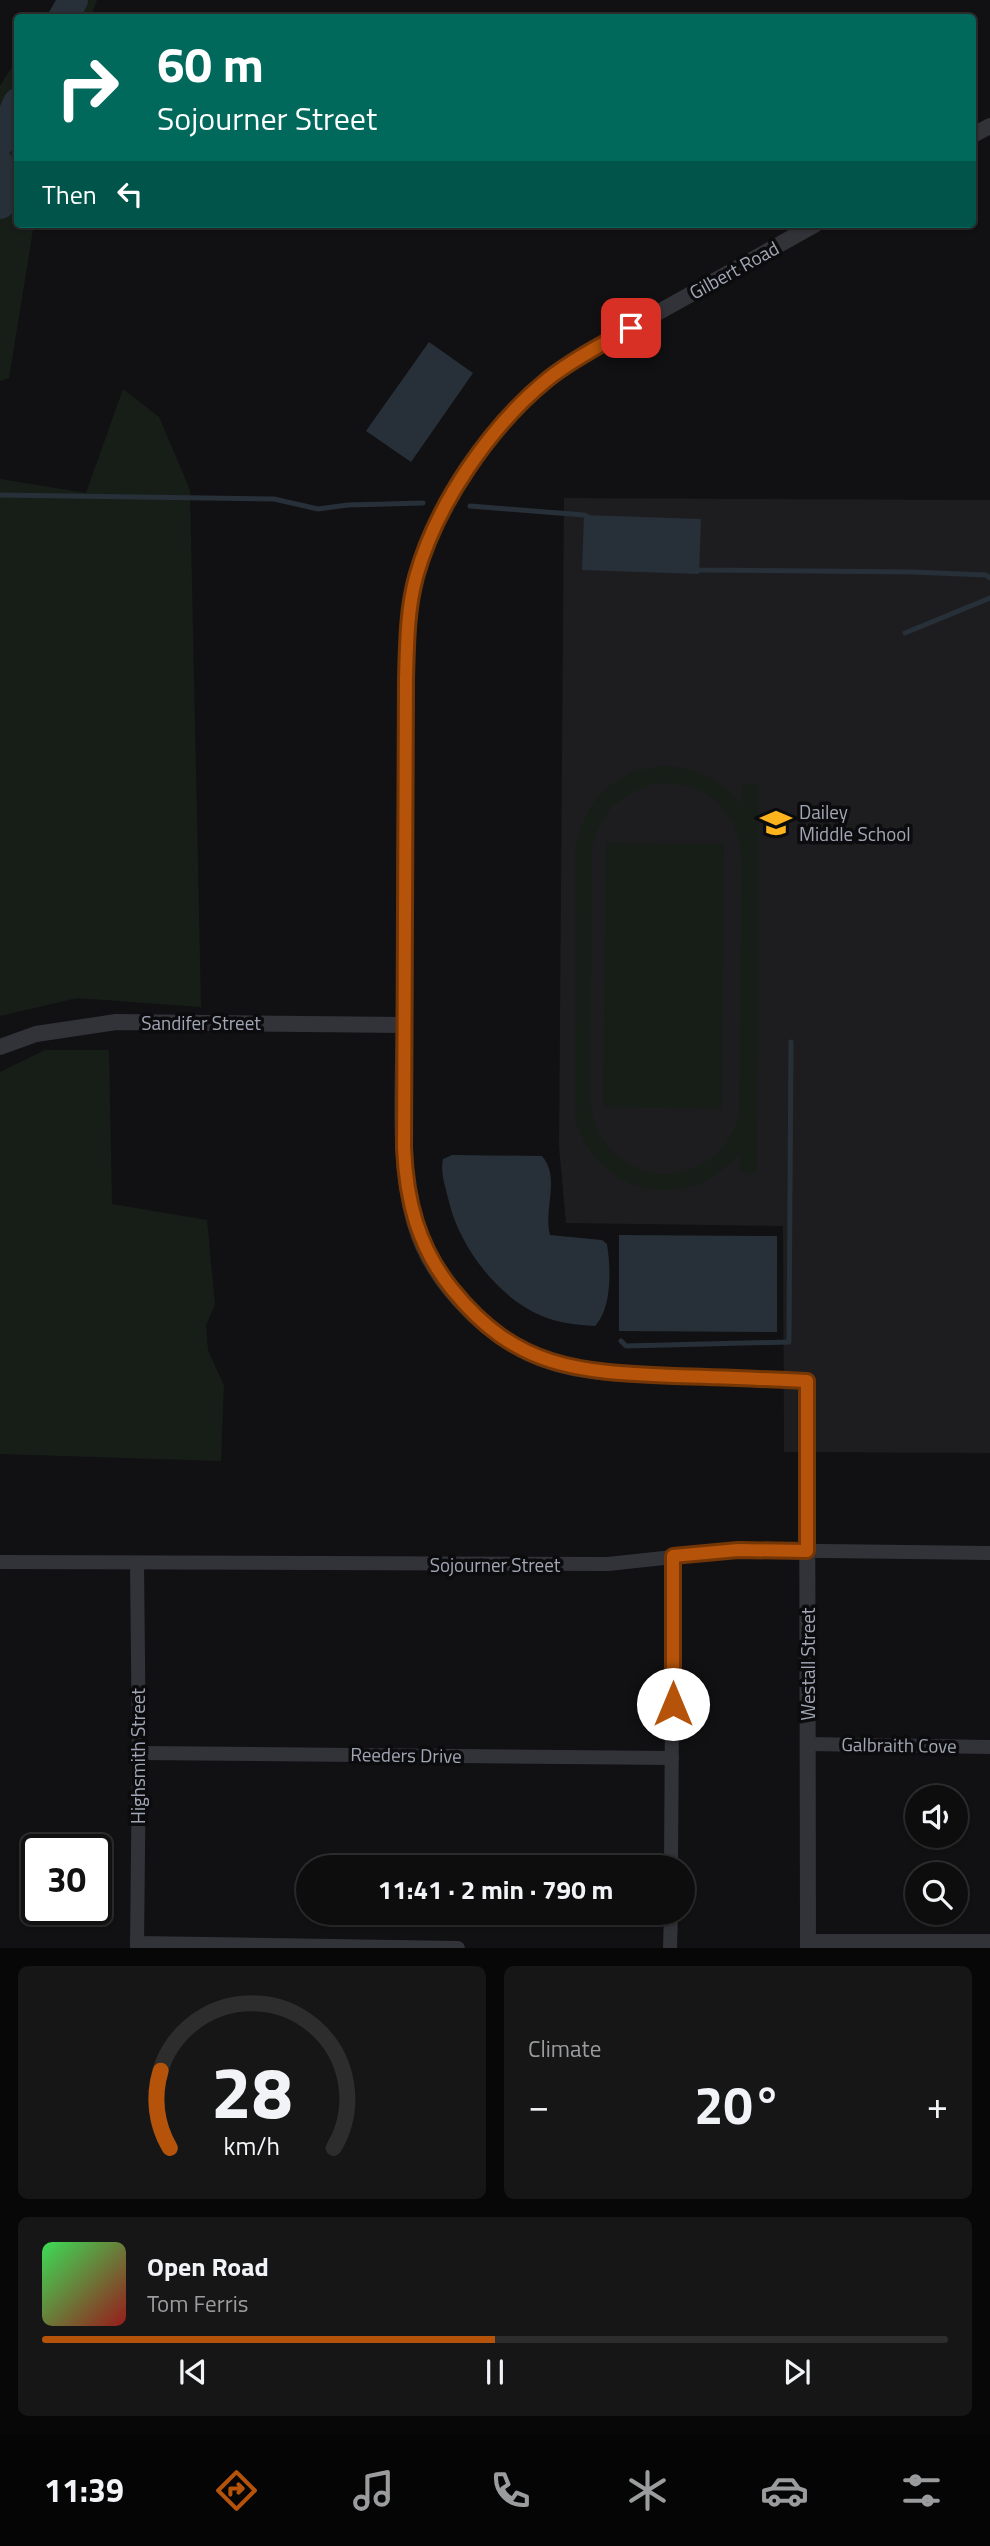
<!DOCTYPE html>
<html lang="en">
<head>
<meta charset="utf-8">
<style>
	:root { --surface:#0d0d0e; --page:#161617; --text:#f1f3f6; --muted:#9a9c9e; --line:#2d2d2e; --accent:#b45309 }
	body { margin:0; font-family:"Titillium Web",sans-serif; background:var(--page); color:var(--text); height:100vh; display:flex; flex-direction:column; font-size:26px; white-space:nowrap }
	* { box-sizing:border-box; margin:0 }
	p { font-size:23px; color:var(--muted) }
	.icon { flex:none; width:38px; height:38px; fill:none; stroke:currentColor; stroke-width:2; stroke-linecap:round; stroke-linejoin:round }
	.map { position:relative; height:1948px; overflow:hidden }
	.drawer { display:flex; flex-direction:column; gap:18px; padding:18px; background:#070708; flex:1 }
	.drawer>* { flex:none }
	.banner { position:absolute; left:14px; top:14px; width:962px; height:214px; border-radius:7px; box-shadow:0 2px 5px #0004,0 0 0 2px var(--line); background:#00695c; color:#fff; overflow:hidden }
	.tools { position:absolute; left:905px; top:1785px; display:grid; gap:14px }
	.tools a { display:grid; place-items:center; width:63px; height:63px; border-radius:50%; background:var(--surface); box-shadow:0 2px 5px #0004,0 0 0 2px var(--line); font-size:35px }
	.speed { position:absolute; left:21px; top:1834px; display:flex; gap:14px; font-size:35px; font-weight:700; text-align:center }
	.speed>* { display:grid; place-content:center; width:91px; height:91px; border-radius:50%; background:var(--surface); box-shadow:0 2px 5px #0004,0 0 0 2px var(--line); line-height:1 }
	.speed .limit { border:4px solid #111; border-radius:10px; background:#fff; color:#111 }
	.pin { position:absolute; display:grid; place-items:center; width:60px; height:60px; color:#fff; margin:-30px; border-radius:14px; box-shadow:0 4px 10px #0006 }
	.me { position:absolute; width:77px; margin:-38px; rotate:0deg; stroke-linejoin:round; filter:drop-shadow(0 0 5px #0008) }
	.turn { display:flex; align-items:center; gap:24px; height:147px; padding:0 28px; font-size:32px }
	.turn .icon { width:91px; height:91px; stroke-width:2.5 }
	.turn b { display:block; font-size:49px; line-height:60px }
	.then { display:flex; align-items:center; height:66px; padding:0 28px; background:#0003; gap:14px; font-size:26px }
	.big { font-size:52px; font-weight:700; line-height:1.1 }
	.drawer .tile { flex:1; display:flex; flex-direction:column; justify-content:center; gap:10px; min-width:0; padding:0 24px; border-radius:10px; background:var(--page) }
	.drawer .dial { align-items:center; gap:0 }
	.dial svg { height:182px; overflow:visible; fill:none; stroke:var(--line); stroke-width:7; stroke-linecap:round; text-anchor:middle }
	.dial text { fill:var(--text); stroke:none }
	.song { display:flex; align-items:center; gap:21px }
	.cover { width:84px; height:84px; border-radius:10px; background:linear-gradient(135deg,hsl(130 70% 55%),hsl(0 70% 35%)) }
	.played { height:7px; border-radius:4px; background:linear-gradient(90deg,var(--accent) 50%,var(--line) 50%) }
	.keys { display:flex; justify-content:space-around; direction:ltr }
	.heat { display:flex; justify-content:space-between; align-items:center; font-size:38px; direction:ltr }
	.drawer .tiles { flex:1; display:grid; gap:18px; grid-template-columns:1fr 1fr }
	.tile:last-child { grid-column:span 2 }
	.trip { position:absolute; left:296px; top:1855px; width:399px; height:70px; border-radius:35px; background:var(--surface); box-shadow:0 2px 5px #0004,0 0 0 2px var(--line); font-weight:700; line-height:70px; text-align:center }
	.tabs { display:flex; height:112px; justify-content:space-around; align-items:center; background:#050506; color:var(--muted) }
	.tabs .icon { width:49px; height:49px }
	.tabs .selected { color:var(--accent) }
	.tabs b { font-size:32px; color:var(--text) }
	.map>svg:first-child { display:block }
</style>
</head>
<body>
<div class="map">
<svg width="990" height="1948" viewBox="0 0 990 1948">
	<rect width="100%" height="100%" fill="#111113"/>
	<path fill="#1d1d20" d="M564,498L990,500V1453L784,1452L783,1226L566,1223L559,1147Z"/>
	<g fill="#171e18" fill-rule="evenodd">
		<path d="M57,0H97L91,17H45Z"/>
		<path d="M17,59L18,224H34L9,378L0,381V86Z"/>
		<path d="M123,389L159,417L190,490L201,1007L77,998L0,1016V479L86,493Z"/>
		<path d="M668,766C699,769 722,781 741,804L743,784L759,785L757,1173L740,1172L739,1153C689,1216 596,1196 575,1118V852C583,801 614,768 668,766ZM654,784C706,780 736,808 742,858L739,1114C716,1201 598,1190 590,1100L592,846C601,813 620,793 654,784Z"/>
		<path d="M606,843L724,844L722,1109L603,1107Z"/>
		<path d="M45,1050H109L112,1204L207,1220L215,1305L206,1325L208,1350L224,1386L221,1461L0,1454V1072Z"/>
	</g>
	<g fill="#273038">
		<path d="M429,342L473,373L411,462L366,431Z"/>
		<path d="M584,515L701,519L699,574L582,570Z"/>
		<path d="M452,1155L542,1156C561,1178 543,1209 550,1235L602,1240L607,1244C611,1269 612,1308 595,1326C577,1325 559,1323 542,1316C498,1298 460,1247 449,1202C446,1188 440,1174 443,1159Z"/>
		<path d="M619,1235L777,1236V1332L619,1331Z"/>
	</g>
	<g fill="none" stroke-linecap="round" stroke-linejoin="round">
		<g stroke="#273038" stroke-width="5">
			<path d="M0,495L274,499L318,509L348,505L423,503"/>
			<path d="M470,506L584,515L590,518"/>
			<path d="M694,568L699,570L913,572L986,575L990,578"/>
			<path d="M905,633L990,598"/>
			<path d="M621,1341L626,1346L789,1342L791,1042"/>
		</g>
		<g stroke="#273038" stroke-width="30">
			<path d="M63,18L73,0"/>
			<path d="M0,141L18,103"/>
			<path d="M0,165L6,185L0,204"/>
		</g>
		<g stroke="#323339" stroke-width="14">
			<path d="M0,1562L608,1564L738,1550L990,1553"/>
			<path d="M808,1744L990,1747"/>
			<path d="M139,1753L672,1758"/>
			<path d="M671,1867L673,1556"/>
			<path d="M808,1941H990"/>
			<path d="M137,1943L458,1948"/>
			<path d="M137,1948L139,1753L137,1564"/>
			<path d="M670,1948L671,1913"/>
		</g>
		<g stroke="#323339" stroke-width="16">
			<path d="M973,135L990,126"/>
			<path d="M0,1047L36,1034L116,1022L404,1025"/>
			<path d="M808,1948L807,1381C762,1379 718,1377 674,1376C624,1374 573,1375 528,1353C478,1329 430,1277 415,1224C396,1160 404,1073 404,1006C405,878 404,750 408,623C410,607 412,590 416,575C440,501 487,427 549,379C560,370 572,362 584,354L816,224"/>
		</g>
	</g>
	<g fill="none" stroke-linecap="round" stroke-linejoin="round">
		<defs>
			<path id="route" d="M631,328C603,344 573,359 548,379C490,426 436,505 416,577C407,610 407,645 406,679L404,1147C406,1200 418,1247 452,1289C516,1369 579,1372 674,1376C718,1377 762,1379 807,1381V1551L738,1550L673,1556V1704"/>
		</defs>
		<use href="#route" stroke="#753606" stroke-width="18"/>
		<use href="#route" stroke="#b45309" stroke-width="12"/>
	</g>
	<defs>
		<symbol id="school-bare" viewBox="-9 -9 18 18"><path d="M0-5L7-2L0 1L-7-2ZM-4 1L0 2.5L4 1V4Q0 6-4 4Z" fill="#ffb41e" stroke="#0c0c0e" stroke-width="2.5" paint-order="stroke"/></symbol>
	</defs>
	<g fill-rule="evenodd">
		<use href="#school-bare" x="754" y="801" width="44" height="44"/>
	</g>
	<g text-anchor="middle" stroke-width="7" stroke-linejoin="round" paint-order="stroke">
		<g font-size="19" fill="#a1a7b5" stroke="#0c0c0e">
			<text transform="translate(734 270) rotate(-29)" y="7">Gilbert Road</text>
			<text x="201" y="1030">Sandifer Street</text>
			<text x="495" y="1572">Sojourner Street</text>
			<text transform="translate(808 1664) rotate(-90)" y="7">Westall Street</text>
			<text transform="translate(899 1745) rotate(1)" y="7">Galbraith Cove</text>
			<text transform="translate(406 1755) rotate(1)" y="7">Reeders Drive</text>
			<text transform="translate(138 1756) rotate(-90)" y="7">Highsmith Street</text>
		</g>
		<g font-size="19" fill="#a1a7b5" stroke="#0c0c0e" text-anchor="start">
			<text x="799" y="819">Dailey<tspan x="799" dy="22">Middle School</tspan></text>
		</g>
	</g>
</svg>
<div class="tools">
<a><svg class="icon" aria-label="sound" viewBox="0 0 24 24"><path d="M4 9h4l5-4v14l-5-4H4zM17 9q2 3 0 6"/></svg></a>
<a><svg class="icon" aria-label="search" viewBox="0 0 24 24"><circle cx="10" cy="10" r="6"/><path d="M15 15l6 6"/></svg></a>
</div>
<div class="speed"><div class="limit">30</div></div>
<div class="pin" style="left:631px;top:328px;background:#d93025"><svg class="icon" aria-label="arrive" viewBox="0 0 24 24"><path d="M6 21V4h12l-3 4 3 4H6"/></svg></div>
<svg class="me" style="left:673px;top:1704px" viewBox="-20 -20 40 40"><circle r="19" fill="#fff"/><path d="M0-13L10 11 0 6-10 11z" fill="#b45309"/></svg>
<div class="trip">11:41 · 2 min · 790 m</div>
<div class="banner">
<div class="turn"><svg class="icon" aria-label="right" viewBox="0 0 24 24"><path d="M7 20v-9h11M14 6l5 5-5 5"/></svg><div><b>60 m</b>Sojourner Street</div></div>
<div class="then">Then<svg class="icon" aria-label="left" viewBox="0 0 24 24"><path d="M17 20v-9H6M10 6l-5 5 5 5"/></svg></div>
</div>
</div>
<section class="drawer">
<div class="tiles">
<div class="tile dial"><svg viewBox="0 0 100 80">
<path d="M14 69A42 42 0 1 1 86 69"/>
<path d="M14 69A42 42 0 0 1 10 35" stroke="#b45309"/>
<text x="50" y="56" font-size="32" font-weight="700">28</text>
<text x="50" y="72" font-size="11">km/h</text>
</svg></div>
<div class="tile"><p>Climate</p>
<div class="heat"><a>−</a><b class="big">20°</b><a>+</a></div>
</div>
<div class="tile">
<div class="song"><i class="cover"></i><div><b>Open Road</b><p>Tom Ferris</p></div></div>
<div class="played"></div>
<div class="keys"><svg class="icon" aria-label="previous" viewBox="0 0 24 24"><path d="M18 5L8 12l10 7zM5 5v14"/></svg><svg class="icon" aria-label="pause" viewBox="0 0 24 24"><path d="M8 5v14M16 5v14"/></svg><svg class="icon" aria-label="next" viewBox="0 0 24 24"><path d="M6 5l10 7-10 7zM19 5v14"/></svg></div>
</div>
</div>
</section>
<nav class="tabs">
<b>11:39</b>
<svg class="icon selected" aria-label="directions" viewBox="0 0 24 24"><path d="M12 3l9 9-9 9-9-9zM9 14v-3h6M13 9l2 2-2 2"/></svg>
<svg class="icon" aria-label="music" viewBox="0 0 24 24"><path d="M9 18V5l10-2v13"/><circle cx="6" cy="18" r="3"/><circle cx="16" cy="16" r="3"/></svg>
<svg class="icon" aria-label="phone" viewBox="0 0 24 24"><path d="M5 4h4l2 5-3 2q2 4 5 5l2-3 5 2v4C11 20 4 13 5 4z"/></svg>
<svg class="icon" aria-label="climate" viewBox="0 0 24 24"><path d="M12 3v18M4 7l16 10M4 17L20 7"/></svg>
<svg class="icon" aria-label="car" viewBox="0 0 24 24"><path d="M5 17H2v-5l4-1 3-4h7l3 4 3 1v5h-3M9 17h6M6 11h13"/><circle cx="7" cy="17" r="2"/><circle cx="17" cy="17" r="2"/></svg>
<svg class="icon" aria-label="filters" viewBox="0 0 24 24"><path d="M4 7h16M4 17h16"/><circle cx="9" cy="7" r="2"/><circle cx="15" cy="17" r="2"/></svg>
</nav>
</body>
</html>
